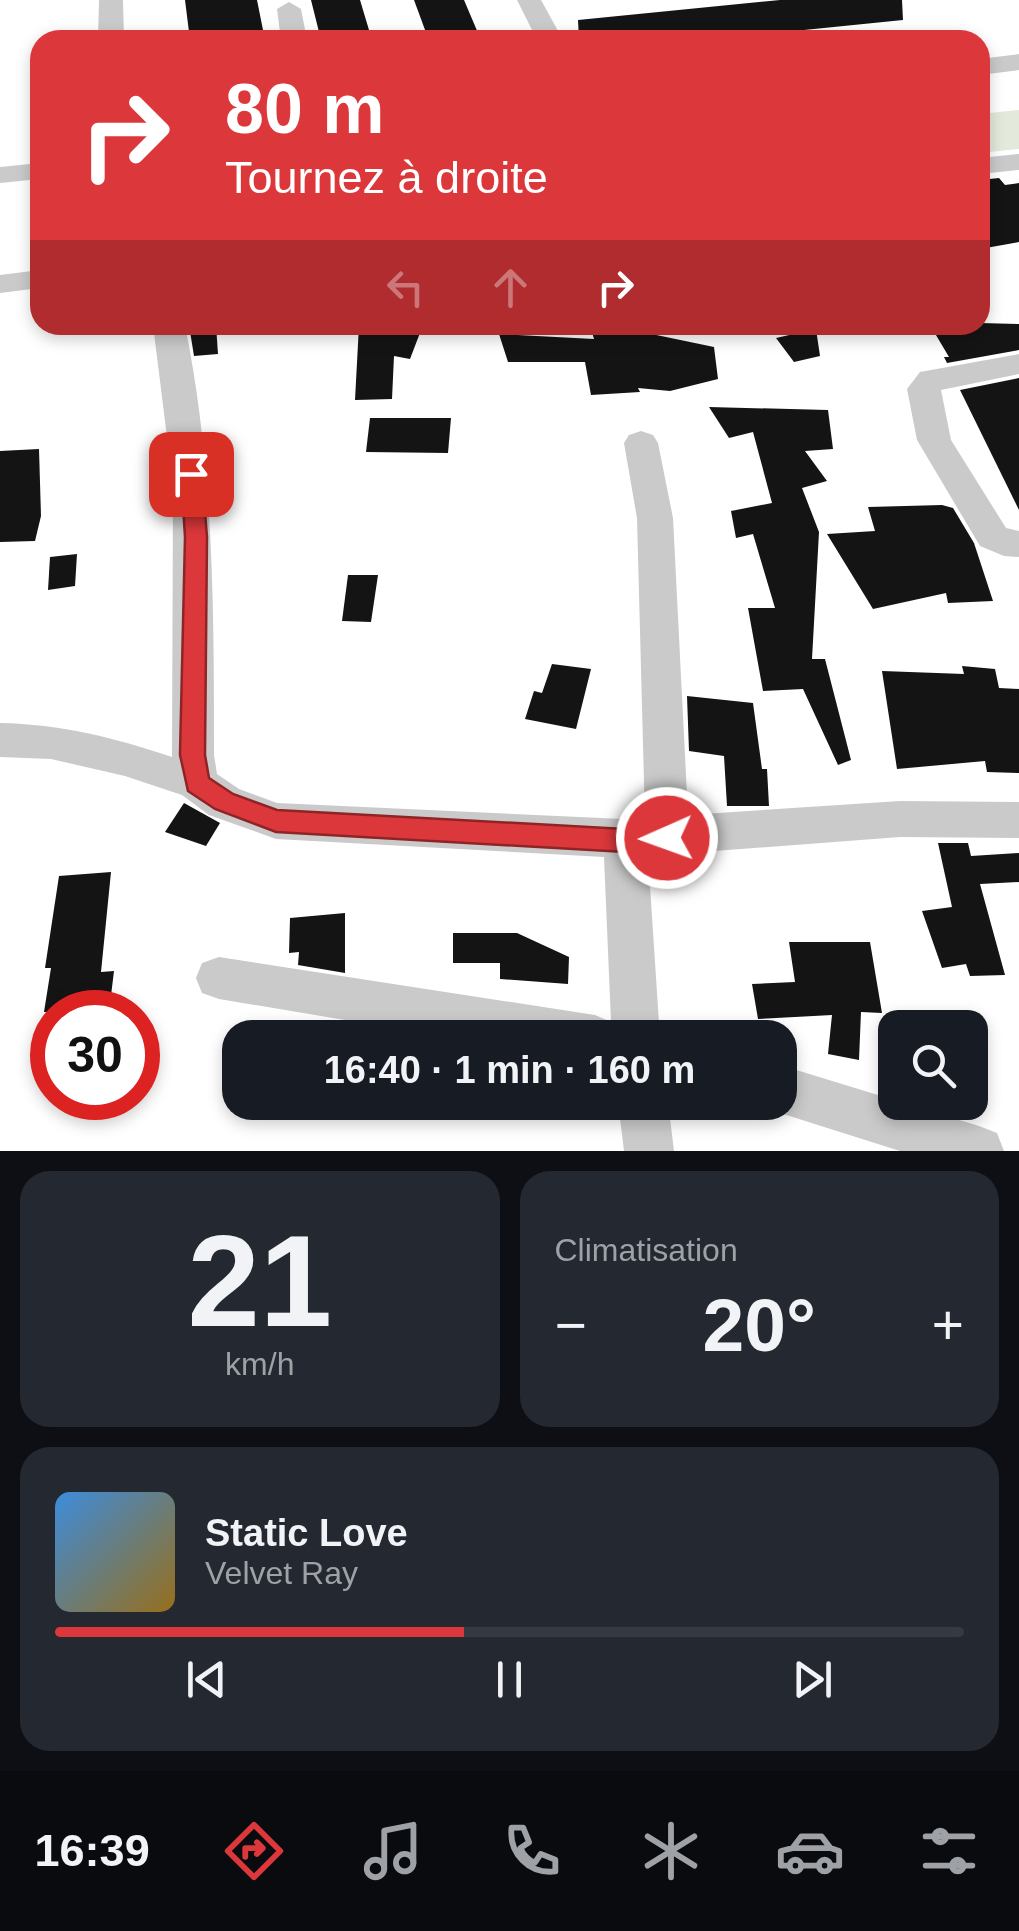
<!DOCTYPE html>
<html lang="fr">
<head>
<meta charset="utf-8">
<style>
	:root { --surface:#171b24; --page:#242831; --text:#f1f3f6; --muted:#9ea1a6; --line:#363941; --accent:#dc383b }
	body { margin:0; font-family:Arial,sans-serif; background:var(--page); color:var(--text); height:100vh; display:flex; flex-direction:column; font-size:38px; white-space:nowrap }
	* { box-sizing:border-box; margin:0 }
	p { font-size:32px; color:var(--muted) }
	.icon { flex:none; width:55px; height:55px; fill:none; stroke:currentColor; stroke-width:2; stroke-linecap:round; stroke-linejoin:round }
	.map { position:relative; height:1151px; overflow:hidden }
	.side { display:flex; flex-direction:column; gap:20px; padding:20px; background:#0d0f14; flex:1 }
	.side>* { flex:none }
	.guide { position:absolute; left:30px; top:30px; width:960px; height:305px; border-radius:30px; box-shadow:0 5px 15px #0003; background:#dc383b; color:#fff; overflow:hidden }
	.controls { position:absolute; left:878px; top:1010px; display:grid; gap:20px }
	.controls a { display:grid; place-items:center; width:110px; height:110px; border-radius:20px; background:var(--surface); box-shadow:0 5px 15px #0003; font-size:50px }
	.speed { position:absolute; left:30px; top:990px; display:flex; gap:20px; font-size:50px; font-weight:700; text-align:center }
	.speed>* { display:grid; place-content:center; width:130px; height:130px; border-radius:50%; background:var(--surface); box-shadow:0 5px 15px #0003; line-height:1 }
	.speed .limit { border:15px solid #d22; background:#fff; color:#111 }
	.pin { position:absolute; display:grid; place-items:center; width:85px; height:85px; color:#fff; margin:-42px; border-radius:20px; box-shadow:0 5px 15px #0006 }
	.me { position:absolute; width:110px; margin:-55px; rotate:268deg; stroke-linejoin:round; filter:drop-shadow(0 0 8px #0008) }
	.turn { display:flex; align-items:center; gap:35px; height:210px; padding:0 30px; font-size:45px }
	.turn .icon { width:130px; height:130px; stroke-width:2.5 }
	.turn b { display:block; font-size:70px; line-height:85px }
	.lanes { display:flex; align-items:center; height:95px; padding:0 30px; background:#0003; justify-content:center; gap:50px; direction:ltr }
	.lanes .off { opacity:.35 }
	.big { font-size:75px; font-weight:700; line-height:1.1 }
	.side .widget { flex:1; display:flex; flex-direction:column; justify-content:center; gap:15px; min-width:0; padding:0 35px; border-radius:30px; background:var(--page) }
	.side .dial { align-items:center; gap:0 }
	.dial b { font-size:130px; line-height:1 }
	.song { display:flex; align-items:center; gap:30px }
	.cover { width:120px; height:120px; border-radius:15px; background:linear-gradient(135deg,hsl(210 70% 55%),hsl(40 70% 35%)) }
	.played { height:10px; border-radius:5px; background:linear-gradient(90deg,var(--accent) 45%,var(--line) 45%) }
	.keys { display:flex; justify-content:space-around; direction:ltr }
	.heat { display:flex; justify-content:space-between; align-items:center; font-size:55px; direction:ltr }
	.side .tiles { flex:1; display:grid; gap:20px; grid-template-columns:1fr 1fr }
	.widget:last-child { grid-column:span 2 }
	.trip { position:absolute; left:222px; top:1020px; width:575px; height:100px; border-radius:30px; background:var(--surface); box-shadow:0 5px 15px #0003; font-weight:700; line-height:100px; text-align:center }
	.dock { display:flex; height:160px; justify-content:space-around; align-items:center; background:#090b0e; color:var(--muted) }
	.dock .icon { width:70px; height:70px }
	.dock .current { color:var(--accent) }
	.dock b { font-size:45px; color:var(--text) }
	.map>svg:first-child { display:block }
</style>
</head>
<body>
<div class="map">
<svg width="1019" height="1151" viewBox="0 0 1019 1151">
	<rect width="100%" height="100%" fill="#fff"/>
	<path fill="#e3eadc" d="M1019,110V149L980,153V114Z"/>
	<g fill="#141414">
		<path d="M185,0H257L265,40H190Z"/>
		<path d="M311,0H360L372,40H321Z"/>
		<path d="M414,0H464L478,33L428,38Z"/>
		<path d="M780,0H902L903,20L706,40H579L578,20Z"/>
		<path d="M999,178L1005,185L1019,183V242L980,249V180Z"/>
		<path d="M980,323L1019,324V350L947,363L944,357H949L930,325Z"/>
		<path d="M189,325H216L218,354L194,356Z"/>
		<path d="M359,325H423L410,359L394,356L392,399L355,400Z"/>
		<path d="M640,327L642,332L714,347L718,379L670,391L638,388L640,392L591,395L585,362H508L499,334L594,339L592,332Z"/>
		<path d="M816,329L820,356L794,362L776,338Z"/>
		<path d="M1019,378V510L960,390Z"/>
		<path d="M709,407L828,410L833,449L805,451L827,481L802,488L819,532L812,659H825L851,760L838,765L803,689L763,691L748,608H775L753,534L736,538L731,511L772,503L753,432L729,438Z"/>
		<path d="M370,418H451L448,453L366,452Z"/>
		<path d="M39,449L41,516L35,541L0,542V451Z"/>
		<path d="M942,505L953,508L974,543L993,601L948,603L946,593L873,609L827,534L875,531L868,507Z"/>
		<path d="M77,554L75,586L48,590L50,557Z"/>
		<path d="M348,575H378L371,622L342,621Z"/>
		<path d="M552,664L591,669L576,729L525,719L534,691L542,693Z"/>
		<path d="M962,666L995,669L999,688L1019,689V773L987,772L985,761L897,769L882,671L964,674Z"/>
		<path d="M687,696L753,703L762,769H767L769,806H727L724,756L689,751Z"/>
		<path d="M184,803L220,823L206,846L165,832Z"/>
		<path d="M938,843H968L971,856L1019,853V882L980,884L1005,975L970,976L966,964L942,968L922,911L952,907Z"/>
		<path d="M111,872L101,972L114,971L109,1012H44L51,968H45L59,876Z"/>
		<path d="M345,913V973L298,965L299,952L289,953L290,918Z"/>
		<path d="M453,933H517L569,957L568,984L500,979V963H453Z"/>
		<path d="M789,942H870L882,1013L861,1012L859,1060L828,1054L832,1015L758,1019L752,984L795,982Z"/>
	</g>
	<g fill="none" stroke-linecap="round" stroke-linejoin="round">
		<g fill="#cacaca" fill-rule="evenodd">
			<path d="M99,0H123L124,40H98Z"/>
			<path d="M517,0H541L563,40H537Z"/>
			<path d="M289,2L301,9L307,40H281L277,9Z"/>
			<path d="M1019,54V70L980,75V59Z"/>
			<path d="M1019,154V170L980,174V158Z"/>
			<path d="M40,163V179L0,183V167Z"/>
			<path d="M40,270V288L0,293V275Z"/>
			<path d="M153,325H185C214,468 214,610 214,755L217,774L239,789L277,803L645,820L637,518L624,443L629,435L641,431L653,435L658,443L673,518L688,815L900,801L1019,802V838L900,837L648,856L660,1038H453L219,999L202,993L196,978L202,963L219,957L595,1015L611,1022L604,857L276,839L209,815L182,795L125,776L51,759L0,757V723C60,724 116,738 172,757L173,485Z"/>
			<path d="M1019,354V374L941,390L951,440L1006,528L1019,531V557L1004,556L980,546L917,440L907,389L920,372Z"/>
			<path d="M780,1065L979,1126L997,1133L1004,1151H900L780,1113L761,1102H780Z"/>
			<path d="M618,1102H668L674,1151H624Z"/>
		</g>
	</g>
	<path fill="#dc383b" stroke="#8f2426" stroke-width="2.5" d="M191,467L202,474L207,537L205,755L209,778L233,794L277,810L625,829L667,827L676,831L680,838L676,846L625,852L276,832L215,809L188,791L180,755L185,537L181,474Z"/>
</svg>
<div class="controls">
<a><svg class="icon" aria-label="search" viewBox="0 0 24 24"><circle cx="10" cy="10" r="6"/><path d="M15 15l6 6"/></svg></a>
</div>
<div class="speed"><div class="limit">30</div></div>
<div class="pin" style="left:191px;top:474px;background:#d93025"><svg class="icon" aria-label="arrive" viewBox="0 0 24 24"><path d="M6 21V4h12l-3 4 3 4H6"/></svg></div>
<svg class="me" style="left:667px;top:838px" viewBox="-20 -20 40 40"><circle r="17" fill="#dc383b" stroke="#fff" stroke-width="3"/><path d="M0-11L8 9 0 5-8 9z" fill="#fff"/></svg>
<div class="trip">16:40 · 1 min · 160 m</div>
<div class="guide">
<div class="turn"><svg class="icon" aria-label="right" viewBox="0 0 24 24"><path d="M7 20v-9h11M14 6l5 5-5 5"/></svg><div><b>80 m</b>Tournez à droite</div></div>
<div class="lanes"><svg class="icon off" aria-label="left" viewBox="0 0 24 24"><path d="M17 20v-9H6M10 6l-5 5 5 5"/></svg><svg class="icon off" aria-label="ahead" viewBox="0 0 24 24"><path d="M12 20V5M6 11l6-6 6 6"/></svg><svg class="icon" aria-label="right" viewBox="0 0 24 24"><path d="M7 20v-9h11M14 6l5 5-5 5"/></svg></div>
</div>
</div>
<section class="side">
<div class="tiles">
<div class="widget dial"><b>21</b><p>km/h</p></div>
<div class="widget"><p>Climatisation</p>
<div class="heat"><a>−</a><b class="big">20°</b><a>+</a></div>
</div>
<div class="widget">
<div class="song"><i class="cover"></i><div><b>Static Love</b><p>Velvet Ray</p></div></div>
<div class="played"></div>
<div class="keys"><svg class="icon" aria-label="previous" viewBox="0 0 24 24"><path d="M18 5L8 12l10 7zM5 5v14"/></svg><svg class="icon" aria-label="pause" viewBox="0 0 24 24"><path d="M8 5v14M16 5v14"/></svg><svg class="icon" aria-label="next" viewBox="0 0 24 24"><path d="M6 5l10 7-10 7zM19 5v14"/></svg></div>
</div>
</div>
</section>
<nav class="dock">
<b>16:39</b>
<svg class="icon current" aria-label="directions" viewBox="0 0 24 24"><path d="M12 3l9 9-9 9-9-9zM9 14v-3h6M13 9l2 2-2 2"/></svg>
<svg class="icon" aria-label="music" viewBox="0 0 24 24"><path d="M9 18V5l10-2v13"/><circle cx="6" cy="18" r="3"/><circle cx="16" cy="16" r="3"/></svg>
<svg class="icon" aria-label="phone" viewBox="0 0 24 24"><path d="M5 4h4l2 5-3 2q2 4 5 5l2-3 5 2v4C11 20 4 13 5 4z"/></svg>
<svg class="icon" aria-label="climate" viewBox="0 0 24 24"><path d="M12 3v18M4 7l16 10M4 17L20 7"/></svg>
<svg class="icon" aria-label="car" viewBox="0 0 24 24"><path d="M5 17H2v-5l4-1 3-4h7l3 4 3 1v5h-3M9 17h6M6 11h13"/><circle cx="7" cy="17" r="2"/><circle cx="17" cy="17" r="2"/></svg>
<svg class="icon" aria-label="filters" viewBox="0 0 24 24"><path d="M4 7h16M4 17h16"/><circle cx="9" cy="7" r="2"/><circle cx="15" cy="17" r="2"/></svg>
</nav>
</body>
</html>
